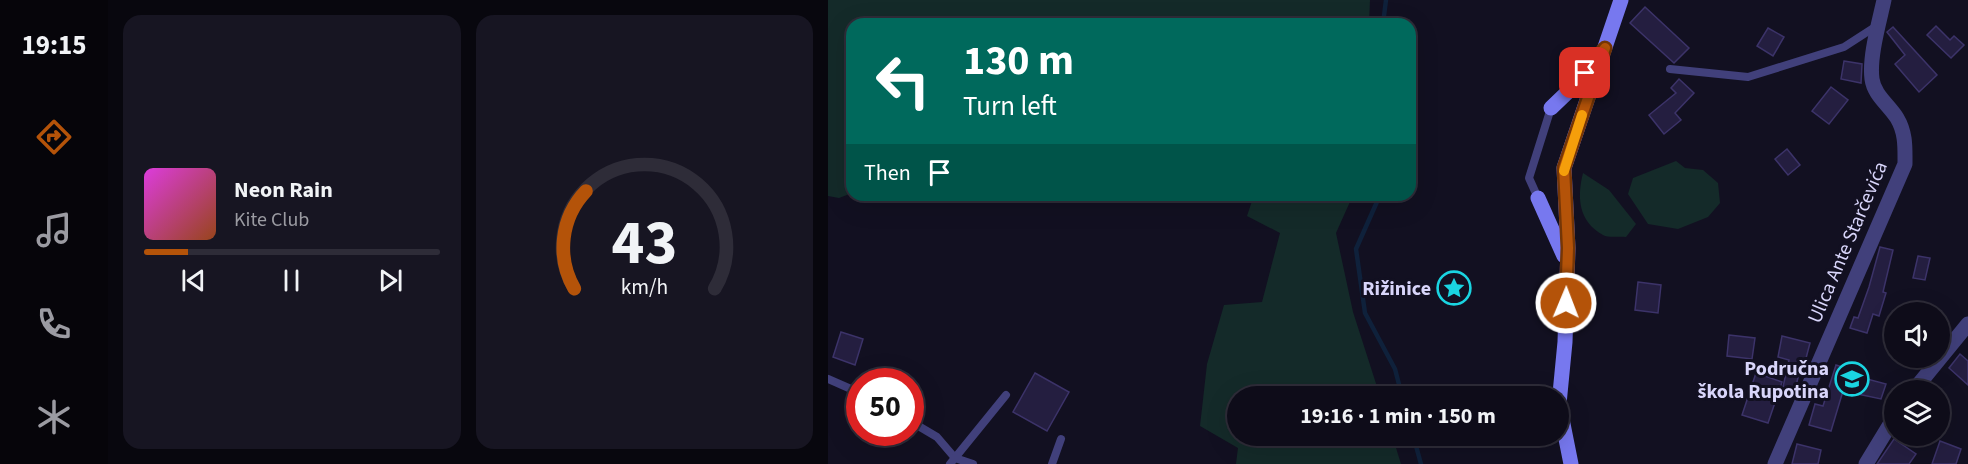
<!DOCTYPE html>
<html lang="en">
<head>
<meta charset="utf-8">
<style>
	:root { --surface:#0e0c19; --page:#171522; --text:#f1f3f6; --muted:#9b9ba2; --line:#2e2c38; --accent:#b45309 }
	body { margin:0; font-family:"Source Sans 3",sans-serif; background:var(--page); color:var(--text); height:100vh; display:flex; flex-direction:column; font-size:22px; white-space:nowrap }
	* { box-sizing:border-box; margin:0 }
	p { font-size:20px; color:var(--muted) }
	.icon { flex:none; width:33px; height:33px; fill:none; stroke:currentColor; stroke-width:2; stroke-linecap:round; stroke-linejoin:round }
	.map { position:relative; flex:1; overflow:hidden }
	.sheet { display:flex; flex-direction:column; gap:15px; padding:15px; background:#08070e; width:720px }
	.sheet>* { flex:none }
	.hud { position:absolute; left:18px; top:18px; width:570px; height:183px; border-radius:18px; box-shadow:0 6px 24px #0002,0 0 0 2px var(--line); background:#00695c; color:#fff; overflow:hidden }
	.buttons { position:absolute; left:1056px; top:302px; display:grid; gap:12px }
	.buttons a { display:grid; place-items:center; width:66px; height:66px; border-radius:50%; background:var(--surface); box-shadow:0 6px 24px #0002,0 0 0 2px var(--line); font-size:30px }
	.speed { position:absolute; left:18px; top:368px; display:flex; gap:12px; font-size:30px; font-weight:700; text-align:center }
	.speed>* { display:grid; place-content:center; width:78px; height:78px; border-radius:50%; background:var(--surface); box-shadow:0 6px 24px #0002,0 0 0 2px var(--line); line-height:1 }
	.speed .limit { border:9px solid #d22; background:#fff; color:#111 }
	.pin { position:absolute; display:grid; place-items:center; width:51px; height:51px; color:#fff; margin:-26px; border-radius:12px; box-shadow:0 3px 9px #0006 }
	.me { position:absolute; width:66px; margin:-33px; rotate:1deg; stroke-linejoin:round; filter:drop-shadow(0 0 4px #0008) }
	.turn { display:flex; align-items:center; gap:21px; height:126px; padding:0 18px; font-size:27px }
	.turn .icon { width:78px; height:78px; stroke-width:2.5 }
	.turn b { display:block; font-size:42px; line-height:51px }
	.then { display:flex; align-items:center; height:57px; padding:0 18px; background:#0003; gap:12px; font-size:22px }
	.sheet .widget { flex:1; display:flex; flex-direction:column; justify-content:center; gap:9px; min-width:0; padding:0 21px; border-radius:18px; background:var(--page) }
	.sheet .dial { align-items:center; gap:0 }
	.dial svg { height:156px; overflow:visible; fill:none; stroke:var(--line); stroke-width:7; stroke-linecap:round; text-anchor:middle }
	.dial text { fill:var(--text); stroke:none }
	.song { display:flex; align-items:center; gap:18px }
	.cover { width:72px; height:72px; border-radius:9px; background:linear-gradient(135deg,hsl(300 70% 55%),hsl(20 70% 35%)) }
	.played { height:6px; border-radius:3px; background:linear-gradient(90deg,var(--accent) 15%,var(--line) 15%) }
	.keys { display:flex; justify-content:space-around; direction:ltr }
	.sheet .tiles { flex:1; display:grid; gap:15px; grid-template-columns:repeat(2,1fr) }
	.trip { position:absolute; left:399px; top:386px; width:342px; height:60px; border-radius:30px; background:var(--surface); box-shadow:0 6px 24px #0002,0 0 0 2px var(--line); font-weight:700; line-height:60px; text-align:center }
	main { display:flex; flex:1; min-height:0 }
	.menu { display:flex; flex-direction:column; width:108px; justify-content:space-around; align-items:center; background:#06050a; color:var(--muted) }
	.menu .icon { width:42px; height:42px }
	.menu .selected { color:var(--accent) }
	.menu b { font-size:27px; color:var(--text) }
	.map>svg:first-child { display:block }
</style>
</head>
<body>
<main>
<nav class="menu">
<b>19:15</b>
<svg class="icon selected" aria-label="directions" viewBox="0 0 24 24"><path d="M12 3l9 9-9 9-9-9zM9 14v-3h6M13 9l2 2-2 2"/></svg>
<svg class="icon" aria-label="music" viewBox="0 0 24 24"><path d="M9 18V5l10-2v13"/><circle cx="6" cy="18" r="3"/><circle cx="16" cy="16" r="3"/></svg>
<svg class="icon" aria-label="phone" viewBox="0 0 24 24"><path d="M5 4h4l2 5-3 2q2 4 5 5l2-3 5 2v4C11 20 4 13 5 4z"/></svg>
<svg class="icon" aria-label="climate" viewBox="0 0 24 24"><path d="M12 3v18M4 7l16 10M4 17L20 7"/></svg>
</nav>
<section class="sheet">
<div class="tiles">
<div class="widget">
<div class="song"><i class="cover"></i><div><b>Neon Rain</b><p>Kite Club</p></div></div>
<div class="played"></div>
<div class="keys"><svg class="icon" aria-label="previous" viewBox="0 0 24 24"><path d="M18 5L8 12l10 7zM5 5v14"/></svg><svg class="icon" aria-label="pause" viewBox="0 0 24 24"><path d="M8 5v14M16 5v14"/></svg><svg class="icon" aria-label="next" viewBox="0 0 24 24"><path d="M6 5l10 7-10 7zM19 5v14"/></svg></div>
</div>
<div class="widget dial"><svg viewBox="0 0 100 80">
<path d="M14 69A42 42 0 1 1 86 69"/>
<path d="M14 69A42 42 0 0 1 20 19" stroke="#b45309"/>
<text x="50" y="56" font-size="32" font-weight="700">43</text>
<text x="50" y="72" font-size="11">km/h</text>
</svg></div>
</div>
</section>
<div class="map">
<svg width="1140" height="464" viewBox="0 0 1140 464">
	<rect width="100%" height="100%" fill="#121021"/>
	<g fill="#142a29">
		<path d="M0,0H542L541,24H24V193L11,198L0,196Z"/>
		<path d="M848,161L857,168L875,170L890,183L892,203L880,217L850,229L820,224L800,194L805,178Z"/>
		<path d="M755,173L781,190L808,224L798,237C791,236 780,238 775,235C750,221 749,197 755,173Z"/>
		<path d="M426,195H525L508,233L525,312L552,396H410V435H564L573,464H408L410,448L372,426L379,364L396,305L434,302L452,233L419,216Z"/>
	</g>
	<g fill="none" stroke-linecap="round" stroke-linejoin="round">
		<g stroke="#0f213b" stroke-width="4.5">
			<path d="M555,24L558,0"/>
			<path d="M552,195L528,249L537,313L567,369L574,396"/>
			<path d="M585,435L593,464"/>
		</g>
	</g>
	<g fill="#241e40" stroke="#3c3369" stroke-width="1.5">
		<path d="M817,7L861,48L846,63L802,23Z"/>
		<path d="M1108,26L1122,40L1126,36L1136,45L1123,58L1099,35Z"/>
		<path d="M1065,27L1109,75L1091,92L1067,64L1077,55L1059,32Z"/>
		<path d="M940,28L956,37L945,56L929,46Z"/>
		<path d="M1016,61L1034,64L1033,83L1013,79Z"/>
		<path d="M851,79L866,93L847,113L853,120L836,134L821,115L848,93L843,88Z"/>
		<path d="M1003,87L1020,100L1001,124L984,111Z"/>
		<path d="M959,149L972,165L960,175L947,159Z"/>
		<path d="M1052,247L1065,250L1055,292L1058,293L1051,316L1045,314L1039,333L1022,328L1026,317L1030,318L1041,287Z"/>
		<path d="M1090,256L1102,258L1097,280L1085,278Z"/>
		<path d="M810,282L833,285L830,313L807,310Z"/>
		<path d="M13,332L35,339L27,365L5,357Z"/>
		<path d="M901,335L927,338L924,359L899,356Z"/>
		<path d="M954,336L982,343L977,362L974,361L967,390L955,387L961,360L950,357Z"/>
		<path d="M1132,354L1140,361V385L1121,368Z"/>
		<path d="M1008,365L1028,371L1024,381L1028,376L1058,384L1053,399L1015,391L1003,431L981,425L987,404L995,406Z"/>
		<path d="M207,373L241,392L219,431L185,412Z"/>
		<path d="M928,373L954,382L940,423L914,415Z"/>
		<path d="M38,432H70L62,446Z"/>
		<path d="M1066,439L1088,454L1081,464H1049Z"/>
		<path d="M1112,441L1133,449L1128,464H1104Z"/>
		<path d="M969,444L993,450L990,464H964Z"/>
	</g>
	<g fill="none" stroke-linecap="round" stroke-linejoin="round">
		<g stroke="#41407b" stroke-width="8">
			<path d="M842,69L920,77L1016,47L1050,25"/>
			<path d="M710,198L701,178L723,108"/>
			<path d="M0,379L32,393"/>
			<path d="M82,421L109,437L127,458L145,464"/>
			<path d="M122,464L178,395"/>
			<path d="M224,464L233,439"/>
		</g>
		<g stroke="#41407b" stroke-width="15">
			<path d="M1086,390L1140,324"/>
			<path d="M1038,464L1066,418"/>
		</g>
		<path stroke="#41407b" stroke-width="15" d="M947,464L1077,164C1077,148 1078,133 1069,118C1061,105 1046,95 1044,79C1041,57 1051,23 1056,0"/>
		<g stroke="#7778ef" stroke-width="15">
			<path d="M723,108L747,85L770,57"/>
			<path d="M710,198L736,256"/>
			<path d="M743,464L731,404L737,342L740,248L736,168L793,0"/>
		</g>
	</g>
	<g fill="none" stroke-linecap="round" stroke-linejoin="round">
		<defs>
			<path id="route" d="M738,303L740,248L736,168L777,48L757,73"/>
		</defs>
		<use href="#route" stroke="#753606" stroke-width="15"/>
		<use href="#route" stroke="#b45309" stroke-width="10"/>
		<path stroke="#f59e0b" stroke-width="10" d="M736,171L754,115"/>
	</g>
	<defs>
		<symbol id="sight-ring" viewBox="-11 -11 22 22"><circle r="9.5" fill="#121021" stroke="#1ad4e1" stroke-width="1.5"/><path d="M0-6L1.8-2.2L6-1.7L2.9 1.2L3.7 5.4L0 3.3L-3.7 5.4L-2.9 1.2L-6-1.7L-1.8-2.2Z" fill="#1ad4e1"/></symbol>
		<symbol id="school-ring" viewBox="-11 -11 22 22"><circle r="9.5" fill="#121021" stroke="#1ad4e1" stroke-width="1.5"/><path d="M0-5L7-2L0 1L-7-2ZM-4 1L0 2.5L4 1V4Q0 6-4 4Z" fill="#1ad4e1"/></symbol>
	</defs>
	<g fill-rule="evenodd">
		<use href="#sight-ring" x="607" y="269" width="38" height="38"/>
		<use href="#school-ring" x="1005" y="360" width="38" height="38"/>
	</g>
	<g text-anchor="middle" stroke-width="6" stroke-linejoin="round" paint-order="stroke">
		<g font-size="20" fill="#d8d5fa" stroke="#121021">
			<text transform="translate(1019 242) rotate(-67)" y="7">Ulica Ante Starčevića</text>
		</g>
		<g font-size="20" font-weight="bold" fill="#d8d5fa" stroke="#121021" text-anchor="end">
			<text x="603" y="295">Rižinice</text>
			<text x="1001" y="375">Područna<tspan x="1001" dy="23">škola Rupotina</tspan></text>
		</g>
	</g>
</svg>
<div class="buttons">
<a><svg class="icon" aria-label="sound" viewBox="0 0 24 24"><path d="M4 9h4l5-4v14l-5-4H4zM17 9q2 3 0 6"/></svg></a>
<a><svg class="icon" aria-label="layers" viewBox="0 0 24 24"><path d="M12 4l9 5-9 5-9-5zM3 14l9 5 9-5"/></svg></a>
</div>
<div class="speed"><div class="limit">50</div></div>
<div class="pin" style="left:757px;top:73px;background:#d93025"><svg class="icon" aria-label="arrive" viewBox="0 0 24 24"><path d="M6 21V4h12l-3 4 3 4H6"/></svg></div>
<svg class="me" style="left:738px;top:303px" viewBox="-20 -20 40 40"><circle r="17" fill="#b45309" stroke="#fff" stroke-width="3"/><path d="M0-11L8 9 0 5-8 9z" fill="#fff"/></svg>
<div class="trip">19:16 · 1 min · 150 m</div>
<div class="hud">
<div class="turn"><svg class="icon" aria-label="left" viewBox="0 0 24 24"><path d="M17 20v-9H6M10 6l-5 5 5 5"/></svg><div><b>130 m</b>Turn left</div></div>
<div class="then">Then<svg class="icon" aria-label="arrive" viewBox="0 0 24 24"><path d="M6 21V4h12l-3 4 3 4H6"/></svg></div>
</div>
</div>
</main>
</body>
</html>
